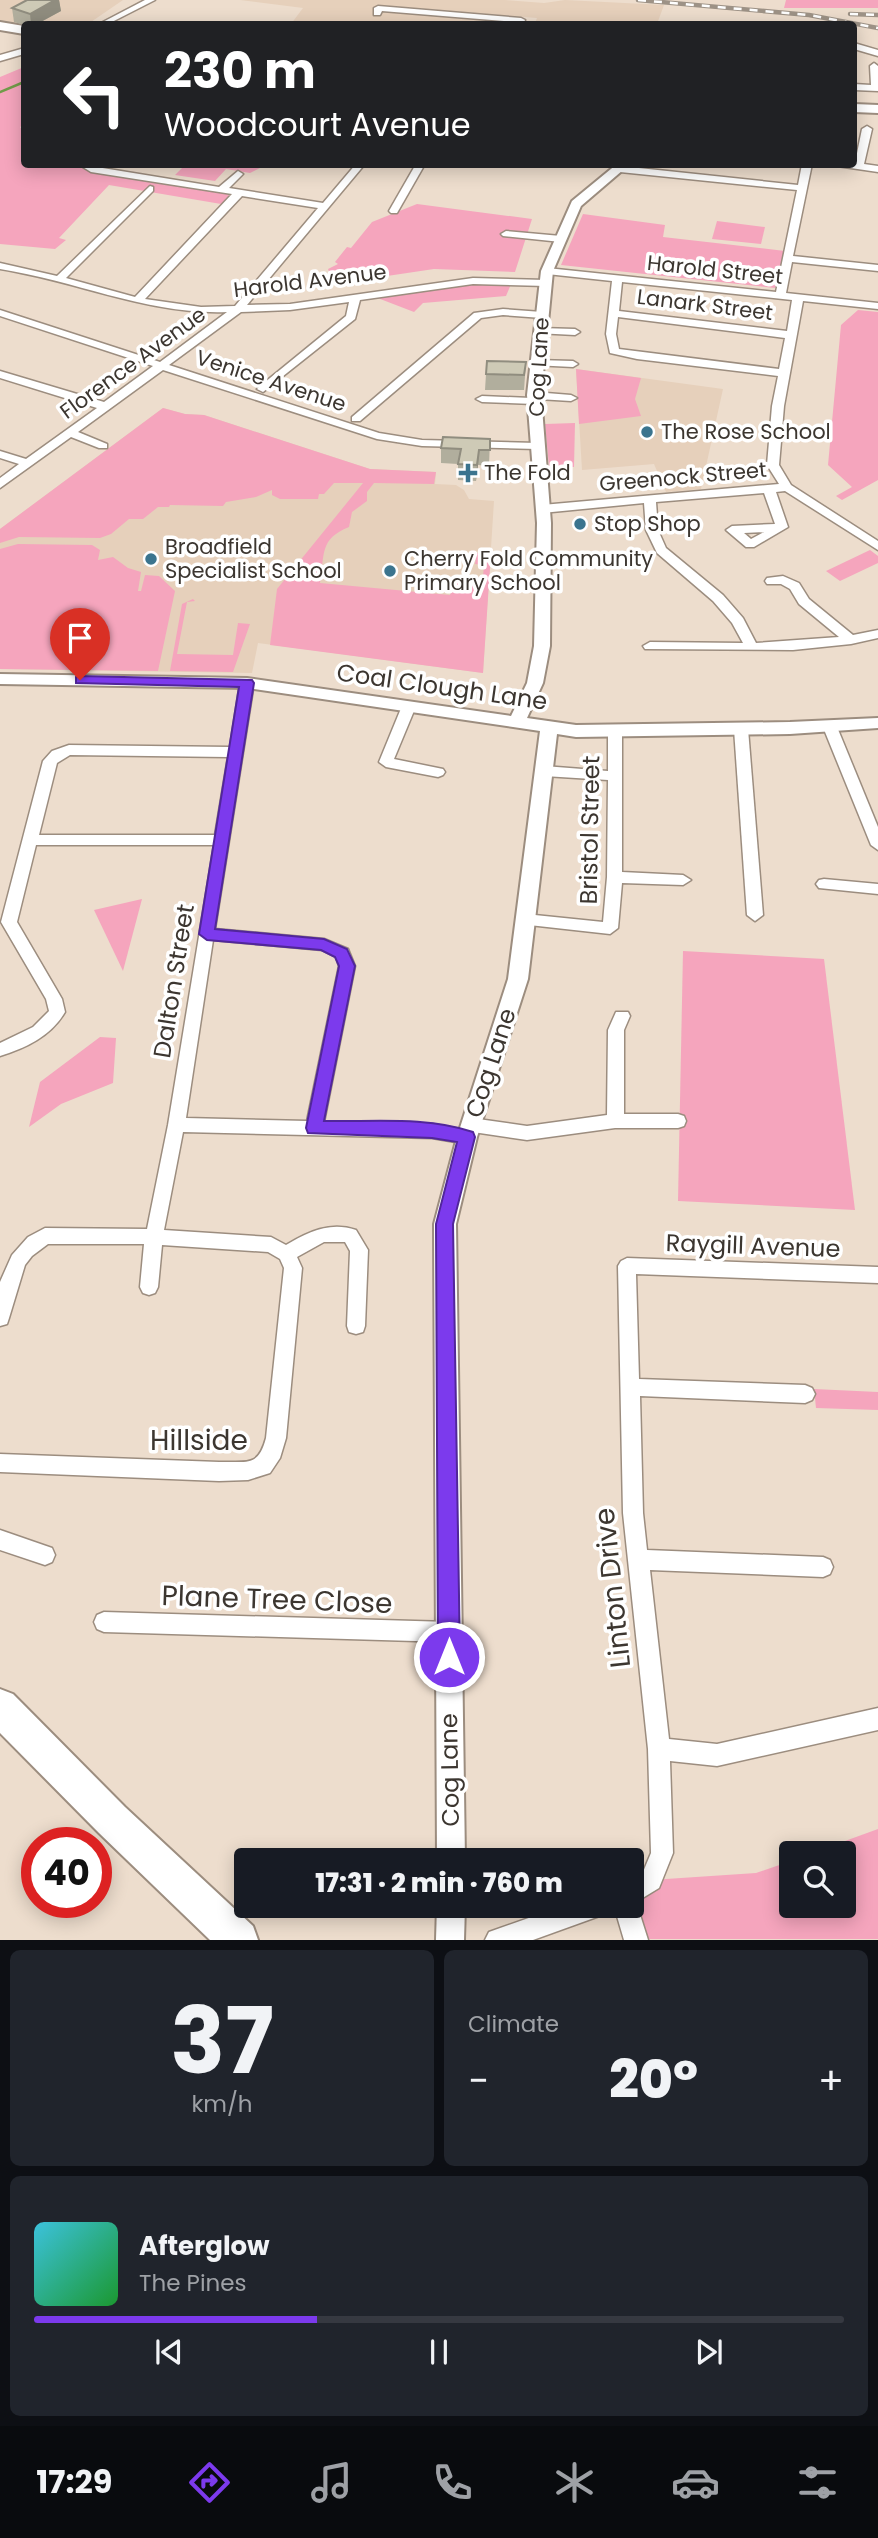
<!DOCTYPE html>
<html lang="en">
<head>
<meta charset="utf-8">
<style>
	:root { --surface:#171b24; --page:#20242c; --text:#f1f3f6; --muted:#9ea1a6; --line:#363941; --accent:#7c3aed }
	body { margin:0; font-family:Poppins,sans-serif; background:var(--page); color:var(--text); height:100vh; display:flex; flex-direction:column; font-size:26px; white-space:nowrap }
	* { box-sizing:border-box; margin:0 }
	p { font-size:23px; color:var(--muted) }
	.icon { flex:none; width:38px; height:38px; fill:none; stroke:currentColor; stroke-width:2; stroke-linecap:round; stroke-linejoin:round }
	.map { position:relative; height:1940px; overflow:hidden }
	.details { display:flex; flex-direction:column; gap:10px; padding:10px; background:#0d0f14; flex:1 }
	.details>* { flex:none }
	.guide { position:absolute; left:21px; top:21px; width:836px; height:147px; border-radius:7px; box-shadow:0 4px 18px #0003; background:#202124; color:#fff; overflow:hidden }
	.buttons { position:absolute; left:779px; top:1841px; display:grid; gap:14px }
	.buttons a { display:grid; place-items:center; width:77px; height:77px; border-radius:7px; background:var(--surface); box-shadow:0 4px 18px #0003; font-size:35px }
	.speed { position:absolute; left:21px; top:1827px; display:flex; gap:14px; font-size:35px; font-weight:700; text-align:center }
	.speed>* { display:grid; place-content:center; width:91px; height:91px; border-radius:50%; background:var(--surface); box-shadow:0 4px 18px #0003; line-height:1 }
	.speed .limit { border:10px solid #d22; background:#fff; color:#111 }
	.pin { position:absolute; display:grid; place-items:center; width:60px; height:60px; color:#fff; margin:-72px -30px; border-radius:50% 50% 50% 0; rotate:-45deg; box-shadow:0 0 7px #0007 }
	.pin .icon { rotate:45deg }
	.me { position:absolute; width:77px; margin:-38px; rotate:0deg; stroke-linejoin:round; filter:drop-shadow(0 0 5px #0008) }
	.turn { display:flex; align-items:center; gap:24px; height:147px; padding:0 28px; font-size:32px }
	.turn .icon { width:91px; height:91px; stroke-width:2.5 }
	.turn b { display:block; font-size:49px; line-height:60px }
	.big { font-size:52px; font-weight:800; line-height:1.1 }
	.details .widget { flex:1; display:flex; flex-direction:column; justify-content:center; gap:10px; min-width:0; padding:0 24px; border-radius:10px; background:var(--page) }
	.details .dial { align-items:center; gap:0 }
	.dial b { font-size:91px; line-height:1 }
	.song { display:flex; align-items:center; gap:21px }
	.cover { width:84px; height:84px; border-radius:10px; background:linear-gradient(135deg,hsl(190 70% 55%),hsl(130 70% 35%)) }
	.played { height:7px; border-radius:4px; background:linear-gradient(90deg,var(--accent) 35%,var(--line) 35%) }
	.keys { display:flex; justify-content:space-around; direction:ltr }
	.heat { display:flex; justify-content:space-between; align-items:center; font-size:38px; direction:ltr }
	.details .tiles { flex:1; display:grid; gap:10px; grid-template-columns:1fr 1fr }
	.widget:last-child { grid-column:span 2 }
	.trip { position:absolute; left:234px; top:1848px; width:410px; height:70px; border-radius:7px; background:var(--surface); box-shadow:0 4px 18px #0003; font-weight:800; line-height:70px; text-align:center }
	.dock { display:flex; height:112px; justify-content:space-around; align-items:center; background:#090b0e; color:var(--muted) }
	.dock .icon { width:49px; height:49px }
	.dock .active { color:var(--accent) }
	.dock b { font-size:32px; color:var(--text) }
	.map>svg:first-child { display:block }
</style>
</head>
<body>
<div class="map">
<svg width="878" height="1940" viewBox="0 0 878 1940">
	<rect width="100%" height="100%" fill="#edddcd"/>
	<g fill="#e6d0bb">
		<path d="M0,0H123L88,24L24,26L0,22Z"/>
		<path d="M240,0H505L544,3L565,0L664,5L657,24H529L535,23L537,18L426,9L424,13L507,21L514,24H291L303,8Z"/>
		<path d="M576,369L723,389L701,489L666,492L654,464L582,470Z"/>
		<path d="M163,408L185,414L204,415L370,469L436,472L435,484L456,485L464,490L469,499L494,501L483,673L258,643L252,673L0,669V529Z"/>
	</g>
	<g fill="#f5a5bd">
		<path d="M786,0H878V8H784Z"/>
		<path d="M24,67V125L20,127L24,132V164L76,165L92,171L228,193L230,201L227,205L109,185L59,238L66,240L55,249L0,244V77Z"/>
		<path d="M185,165H266L250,173L226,169L215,181L175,175Z"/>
		<path d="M417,204L532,219L515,272L434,269L320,286L330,274L328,269L338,264L335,262L347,247L351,248L372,222Z"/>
		<path d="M583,214L665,225L663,237L785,251L775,288L561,265Z"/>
		<path d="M717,221L765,227L761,244L712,239Z"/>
		<path d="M472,284H511L506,296L423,303L414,312L375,297Z"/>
		<path d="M858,310L878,312V480L842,500L836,496L852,487L828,465L841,325Z"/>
		<path d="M576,369L641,378L635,399L641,416L579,424Z"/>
		<path d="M163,408L185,414L204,415L370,469L436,472L434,484L374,483L367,492V501L352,512L349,527C319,539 325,554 320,583L450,595L456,577H483L484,565L475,564L477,553H491L483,673L270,645L277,589L363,483H334L324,494H319L318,499H280L272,495V490L256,497L226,502L223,506L170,505L169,507H158L143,519H129L111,534L100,538L19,537L0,543V529Z"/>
		<path d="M575,423L574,467L549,466L545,424Z"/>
		<path d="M18,544L92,545L100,550L98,560L113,557L128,568L141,572L138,591H141L145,575L159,576L175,591L158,671L0,669V549Z"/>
		<path d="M870,550L878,556V563L840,581L826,571Z"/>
		<path d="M193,599L195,601L187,602L177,654L233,655L238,623L250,624L233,672L170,671L182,604Z"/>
		<path d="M142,899L123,971L94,910Z"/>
		<path d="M683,951L824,959L855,1210L678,1201Z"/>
		<path d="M100,1037L116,1038L113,1083L61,1104L29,1127L40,1082Z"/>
		<path d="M814,1389L878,1392V1410L816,1408Z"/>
		<path d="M878,1829V1939H636L626,1906H632V1892L651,1880L756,1873L791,1861V1906H844V1853H812Z"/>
	</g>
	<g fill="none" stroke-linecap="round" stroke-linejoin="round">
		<path stroke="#719b49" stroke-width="2.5" d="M0,92L24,82"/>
		<defs>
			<g id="minor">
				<path d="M145,0H155L108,24H99Z"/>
				<path d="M378,6L521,18L525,20L523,24H515L516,22L382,11L380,15H374V8Z"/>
				<path d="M854,43L878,50V56L854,49Z"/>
				<path d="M21,49H24V54L0,61V55Z"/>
				<path d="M874,63L878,66V91L854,90V84L871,85L870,66Z"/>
				<path d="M867,126L872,129L864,164L878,166V172L837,166L855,163L862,129Z"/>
				<path d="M78,164L219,187L238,171L243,174L229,188L323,203L356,164H365L247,305L290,304L473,278L546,280L551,283L546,286L473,284L360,300L355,319L263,392L257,389L259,387L346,316L349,302L290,310L241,312L169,365L379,433L422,440L537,443L543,446L537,449L422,446L377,439L163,370L78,432L107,444V448H99L71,437L0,488V478L19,464L0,458V451L26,459L97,408L0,378V371L104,402L153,366L0,316V310L160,362L227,312C148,315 77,281 0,269V263L57,276L150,186L153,187V191L66,278L135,297L232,194L91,172ZM242,196L318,208L235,306L201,307L145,299Z"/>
				<path d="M416,164H425L397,213H391L389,211Z"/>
				<path d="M802,164H812L793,256L878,265V271L792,262L786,293L878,303V309L803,301L784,406L779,465L791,485L878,541V550L785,491L776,492L788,527L754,547H746L726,530L732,526L775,524L764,493L656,502L658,530L666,548L723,595L743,618L756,643L839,637L799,604L790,589L781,584H767L765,581L767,578L783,576L799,583L809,599L853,635L878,630V638L851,644L793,650L645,649L643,646L650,642L743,643L732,623L713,601L657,553L646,530L644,503L542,513L536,509L542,505L779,484L767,465L772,406L778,376L637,359L610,353L606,334L612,281L547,274L542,271L547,268L776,292L797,190L620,172L615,169L620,166L798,185ZM622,282L792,300L787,331L619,311ZM618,317L785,338L779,369L619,349L616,334ZM764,532L751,539L744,533Z"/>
				<path d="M506,231L561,236L566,239L561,242L503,236L501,234Z"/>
				<path d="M503,309L542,312L547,315L542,318L503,315L481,318L360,421H352V417L474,313Z"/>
				<path d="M540,328L575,329L580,332L575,335L536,333V329Z"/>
				<path d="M537,360L573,361L578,364L573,367L533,365V361Z"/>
				<path d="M534,392L571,395L577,398L571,401L538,399V403L534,404L482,402L476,399L482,396L531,398L528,395Z"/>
				<path d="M247,679L254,683L215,929L324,939L348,949L355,966L324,1122L432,1124L465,1130L463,1125L465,1120L471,1118L527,1126L607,1115L608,1030L616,1012H628L630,1016L624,1030V1114H678L684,1116L686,1121L684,1126L678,1128H615L527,1140L473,1132L476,1137L473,1142L467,1144L432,1138L183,1132L164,1230L271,1237L286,1245C308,1232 330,1221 356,1230L368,1250L365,1326L363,1332L356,1334L349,1332L347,1326L350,1251L345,1242H324L297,1257L302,1268L286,1438L280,1458L270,1473L248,1480L219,1481L0,1472V1454L219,1462C247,1461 258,1468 266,1438L284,1268L280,1259L268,1252L162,1245L158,1287L155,1293L149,1295L143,1293L140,1287L144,1244H48L32,1256L25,1265L9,1318L7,1324L0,1326V1282L12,1255L28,1237L45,1228L147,1229L168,1125L214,845H36L17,922L62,999L65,1012C51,1036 26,1048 0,1056V1043L33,1027L49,1011L46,999L1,922L43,761L52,751L69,745L230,747L240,683ZM70,755L228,757L215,835H39L57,763ZM213,940L322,950L336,957L339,966L307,1121L186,1118Z"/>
				<path d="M409,702L416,706L394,759L443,769L445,772L443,775L438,777L386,767L379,762L402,706Z"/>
				<path d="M830,722L837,727L878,827V850L871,845L823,727Z"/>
				<path d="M741,724L748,729L763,915L755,921L747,915L734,729Z"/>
				<path d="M615,726L622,731V872L683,875L691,880L683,885L622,883L618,928L610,934L520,924L517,920L520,916L525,914L603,922L607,877L608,780L544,776L537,771L544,766L608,771V731Z"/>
				<path d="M824,879L878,884V894L819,888L816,884L819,880Z"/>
				<path d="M627,1258L878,1267V1283L636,1274L639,1379L805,1385L812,1388L815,1394L812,1400L805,1403L640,1396L643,1513L647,1550L823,1557L830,1560L833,1567L830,1574L823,1577L650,1570L669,1739L717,1744L878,1708V1730L717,1766L670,1761L673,1853L659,1888L636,1902L648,1940H624L614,1906H632V1879L643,1872L651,1853L648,1749L623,1513L618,1266L621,1261Z"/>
				<path d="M0,1530L52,1548L55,1555L52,1562L45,1565L0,1550Z"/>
				<path d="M104,1612L449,1622L456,1625L460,1632L456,1639L449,1642L104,1632L97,1629L94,1622L97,1615Z"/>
				<path d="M563,1906H609L605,1914L533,1940H485L489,1932Z"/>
			</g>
			<g id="tertiary">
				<path d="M617,164H630L581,206L553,271L541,395L551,523L550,646L543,683L527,718L576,725L790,722L878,718V728L790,734L576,737L557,734L528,979L477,1137L456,1224L465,1860H437L434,1224L457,1137L508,979L540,731L247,688L0,684V674L247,678L511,716L527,683L534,646L537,523L527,395L541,271L572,201Z"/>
				<path d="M437,1906H465L464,1940H436Z"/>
			</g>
			<g id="primary">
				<path d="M0,22L24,26V34L0,30Z"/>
				<path d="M854,104L878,105V113L854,112Z"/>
			</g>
			<path id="trunk" d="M0,1689L13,1694L125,1807L253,1926L258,1940H210L99,1833L0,1733Z"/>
		</defs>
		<use href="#minor" stroke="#9c8d7f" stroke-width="3"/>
		<use href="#tertiary" stroke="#9c8d7f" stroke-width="4"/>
		<use href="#primary" stroke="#9c8d7f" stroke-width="4"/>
		<use href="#trunk" stroke="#9c8d7f" stroke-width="4"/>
		<use href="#minor" fill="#fff" fill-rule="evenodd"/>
		<use href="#tertiary" fill="#fff" fill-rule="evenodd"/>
		<use href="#primary" fill="#fff" fill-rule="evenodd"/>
		<use href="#trunk" fill="#fff" fill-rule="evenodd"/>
		<defs>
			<g id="rail">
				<path d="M638,0L809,15L878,28"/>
				<path d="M850,14L878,15"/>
			</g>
		</defs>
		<use href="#rail" stroke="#9d9286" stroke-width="4.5"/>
		<use href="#rail" stroke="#fff" stroke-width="2.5" stroke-dasharray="8" stroke-linecap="butt"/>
	</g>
	<g fill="#b1ae9d">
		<path d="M27,0H59L61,11L37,24L24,25L14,22L12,8Z"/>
		<path d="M526,362L524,390H485L486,374Z"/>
		<path d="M490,439L489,466L478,465L476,481L458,480V464L441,463V448Z"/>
	</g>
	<g fill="#908d7f">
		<path d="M55,0H59L61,11L37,24H31L30,14Z"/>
		<path d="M479,450L478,465L476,481L477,465Z"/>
	</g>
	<g fill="#cecab6" stroke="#908d7f" stroke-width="2">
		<path d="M27,0H55L30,14L12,8Z"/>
		<path d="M487,361L526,362L524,375L486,374Z"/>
		<path d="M443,437L490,439V450H479L477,465L458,464L461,449L441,448Z"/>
	</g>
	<path fill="#7c3aed" stroke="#51269a" stroke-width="2" d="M80,676L252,680L254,683L215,929L324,939L347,949L355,966L324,1121C372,1122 427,1116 473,1132L475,1137L453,1224L460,1657L456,1665L449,1668L441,1665L438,1657L436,1224L457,1142L432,1138L308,1133L306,1128L339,966L335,957L321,950L207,940L199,934L239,687L76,683V677Z"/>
	<g fill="#3b748e" stroke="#fff" stroke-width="2.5">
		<circle cx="647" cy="432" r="7"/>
		<path d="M464.5 462.5h7v7h7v7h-7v7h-7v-7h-7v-7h7z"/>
		<circle cx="580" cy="524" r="7"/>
		<circle cx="151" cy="559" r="7"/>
		<circle cx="390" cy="571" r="7"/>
	</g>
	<g text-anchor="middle" stroke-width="7" stroke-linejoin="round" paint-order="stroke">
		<g font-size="21" fill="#3c3630" stroke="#fff">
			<text transform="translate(715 270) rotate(6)" y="7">Harold Street</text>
			<text transform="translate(310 281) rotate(-7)" y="7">Harold Avenue</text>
			<text transform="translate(705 305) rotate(7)" y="7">Lanark Street</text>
			<text transform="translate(133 363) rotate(-36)" y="7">Florence Avenue</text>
			<text transform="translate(539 367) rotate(-87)" y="7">Cog Lane</text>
			<text transform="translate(271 381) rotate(18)" y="7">Venice Avenue</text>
			<text transform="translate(683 477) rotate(-5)" y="7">Greenock Street</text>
		</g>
		<g font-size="21" fill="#3c3630" stroke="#fff" text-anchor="start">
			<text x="661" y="439">The Rose School</text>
			<text x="484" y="480">The Fold</text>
			<text x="594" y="531">Stop Shop</text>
			<text x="165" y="554">Broadfield<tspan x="165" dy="24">Specialist School</tspan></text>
			<text x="404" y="566">Cherry Fold Community<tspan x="404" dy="24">Primary School</tspan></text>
		</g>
		<g font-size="24" fill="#3c3630" stroke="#fff">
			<text transform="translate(442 687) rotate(8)" y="8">Coal Clough Lane</text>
			<text transform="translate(590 830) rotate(-89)" y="8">Bristol Street</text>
			<text transform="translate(174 981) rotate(-81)" y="8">Dalton Street</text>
			<text transform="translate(491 1063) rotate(-72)" y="8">Cog Lane</text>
			<text transform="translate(753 1246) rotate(2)" y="8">Raygill Avenue</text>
			<text transform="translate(450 1770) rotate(-91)" y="8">Cog Lane</text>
		</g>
		<g font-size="28" fill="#3c3630" stroke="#fff">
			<text x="199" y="1450">Hillside</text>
			<text transform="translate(612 1588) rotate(-96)" y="10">Linton Drive</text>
			<text transform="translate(277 1599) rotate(2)" y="10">Plane Tree Close</text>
		</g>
	</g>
</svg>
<div class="buttons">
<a><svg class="icon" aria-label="search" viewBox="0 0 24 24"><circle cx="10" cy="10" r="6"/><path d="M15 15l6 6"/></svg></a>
</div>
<div class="speed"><div class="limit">40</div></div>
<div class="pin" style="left:80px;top:680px;background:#d93025"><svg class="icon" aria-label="arrive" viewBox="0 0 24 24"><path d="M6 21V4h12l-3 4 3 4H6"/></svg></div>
<svg class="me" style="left:449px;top:1657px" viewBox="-20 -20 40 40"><circle r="17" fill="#7c3aed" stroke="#fff" stroke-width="3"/><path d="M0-11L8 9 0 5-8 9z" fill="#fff"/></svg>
<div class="trip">17:31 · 2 min · 760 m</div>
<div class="guide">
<div class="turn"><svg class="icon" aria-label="left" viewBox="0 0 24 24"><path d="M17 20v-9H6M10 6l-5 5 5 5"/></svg><div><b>230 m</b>Woodcourt Avenue</div></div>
</div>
</div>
<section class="details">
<div class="tiles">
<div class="widget dial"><b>37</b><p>km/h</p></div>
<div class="widget"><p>Climate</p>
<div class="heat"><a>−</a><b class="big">20°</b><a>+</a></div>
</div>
<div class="widget">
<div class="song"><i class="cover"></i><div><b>Afterglow</b><p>The Pines</p></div></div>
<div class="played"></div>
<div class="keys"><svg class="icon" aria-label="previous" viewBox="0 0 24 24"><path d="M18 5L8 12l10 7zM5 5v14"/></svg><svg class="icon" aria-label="pause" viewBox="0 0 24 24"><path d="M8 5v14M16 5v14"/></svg><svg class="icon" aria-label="next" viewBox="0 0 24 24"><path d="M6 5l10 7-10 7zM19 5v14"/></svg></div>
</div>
</div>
</section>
<nav class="dock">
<b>17:29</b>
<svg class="icon active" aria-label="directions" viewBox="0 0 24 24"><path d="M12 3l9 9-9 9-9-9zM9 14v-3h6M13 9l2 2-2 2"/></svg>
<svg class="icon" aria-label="music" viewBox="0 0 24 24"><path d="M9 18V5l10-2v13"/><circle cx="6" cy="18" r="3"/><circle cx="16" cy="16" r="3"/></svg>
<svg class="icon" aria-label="phone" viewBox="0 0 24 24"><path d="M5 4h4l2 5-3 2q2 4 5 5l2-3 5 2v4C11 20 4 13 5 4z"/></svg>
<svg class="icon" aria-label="climate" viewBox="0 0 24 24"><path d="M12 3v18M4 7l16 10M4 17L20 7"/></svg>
<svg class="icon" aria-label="car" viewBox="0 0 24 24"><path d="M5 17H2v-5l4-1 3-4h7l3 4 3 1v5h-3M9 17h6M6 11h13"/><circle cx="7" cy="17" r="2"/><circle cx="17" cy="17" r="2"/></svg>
<svg class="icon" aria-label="filters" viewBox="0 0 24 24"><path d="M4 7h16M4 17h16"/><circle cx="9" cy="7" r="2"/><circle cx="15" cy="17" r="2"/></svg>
</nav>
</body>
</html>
